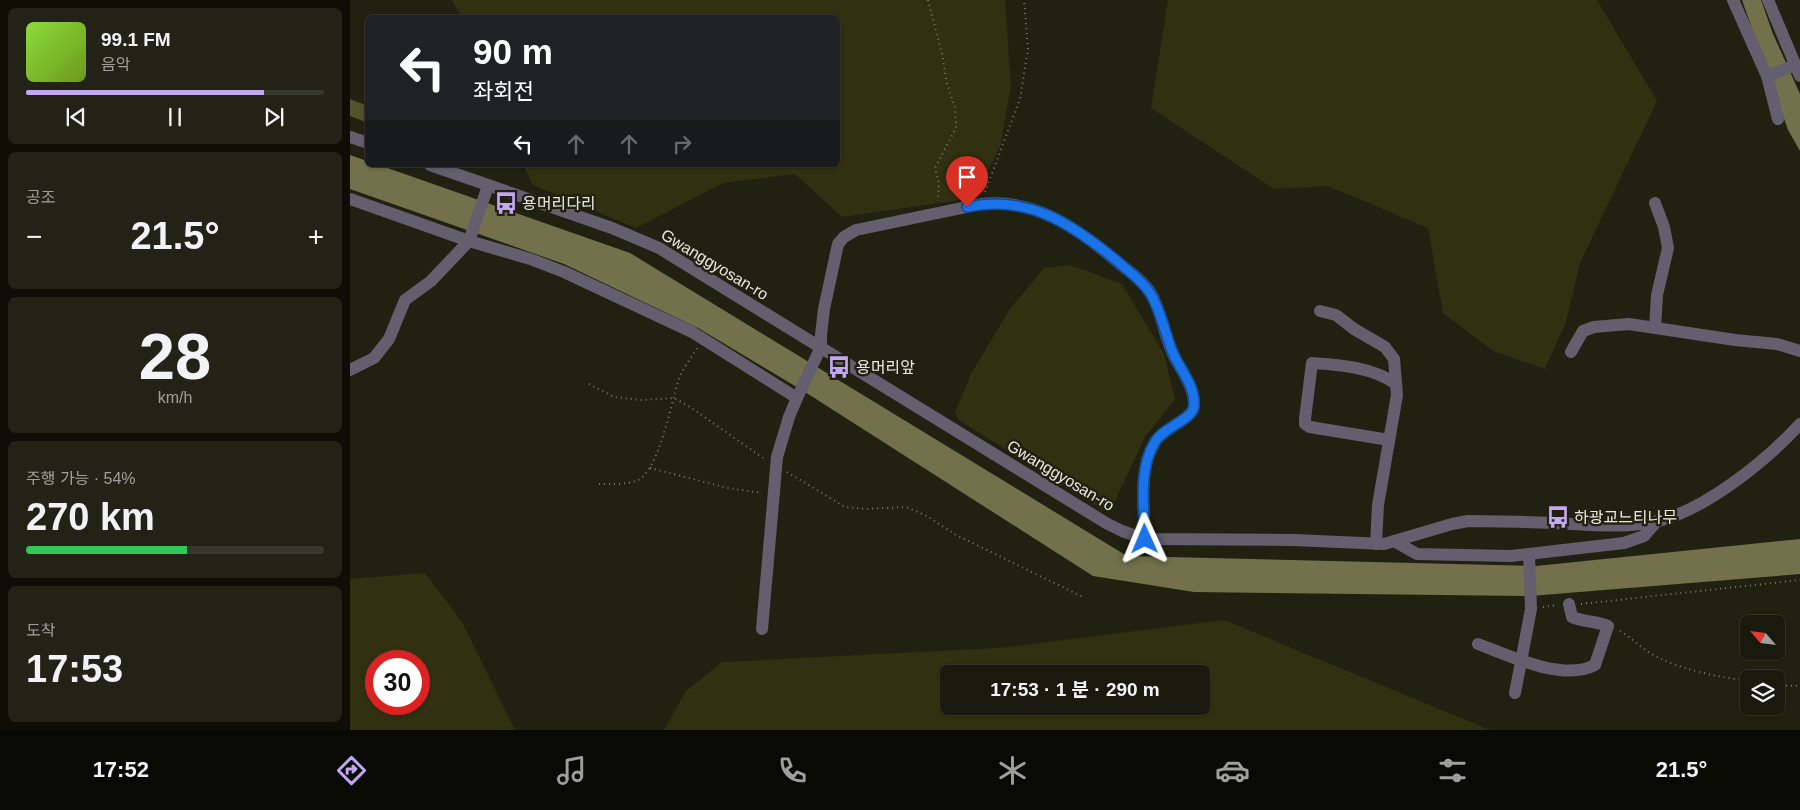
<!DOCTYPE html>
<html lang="ko">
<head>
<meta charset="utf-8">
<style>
	:root { --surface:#19190d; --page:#222216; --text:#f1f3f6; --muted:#9fa09d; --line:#37382e; --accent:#c4a7f1 }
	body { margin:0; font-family:Helvetica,"Noto Sans KR",sans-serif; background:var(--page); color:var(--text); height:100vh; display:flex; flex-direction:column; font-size:19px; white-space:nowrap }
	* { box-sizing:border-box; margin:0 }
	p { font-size:16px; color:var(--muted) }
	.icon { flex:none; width:28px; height:28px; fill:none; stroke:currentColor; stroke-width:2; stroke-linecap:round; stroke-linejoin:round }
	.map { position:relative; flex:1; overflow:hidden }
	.drawer { display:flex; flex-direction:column; gap:8px; padding:8px; background:#0e0e07; width:350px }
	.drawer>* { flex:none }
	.guide { position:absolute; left:15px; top:15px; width:475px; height:152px; border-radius:8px; box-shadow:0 1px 4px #0004,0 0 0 1px var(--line); background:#202124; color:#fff; overflow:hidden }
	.needle { width:32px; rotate:298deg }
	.tools { position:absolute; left:1390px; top:615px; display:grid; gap:10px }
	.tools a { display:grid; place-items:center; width:45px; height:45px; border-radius:8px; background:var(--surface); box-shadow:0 1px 4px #0004,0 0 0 1px var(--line); font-size:25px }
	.speed { position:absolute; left:15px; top:650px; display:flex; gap:10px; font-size:25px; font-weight:700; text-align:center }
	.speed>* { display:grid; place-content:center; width:65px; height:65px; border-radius:50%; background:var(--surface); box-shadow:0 1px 4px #0004,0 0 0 1px var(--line); line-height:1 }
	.speed .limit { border:8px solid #d22; background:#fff; color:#111 }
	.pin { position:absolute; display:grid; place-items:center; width:42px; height:42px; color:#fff; margin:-51px -21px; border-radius:50% 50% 50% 0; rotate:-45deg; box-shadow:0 0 5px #0007 }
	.pin .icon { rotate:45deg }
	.me { position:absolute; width:55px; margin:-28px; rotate:359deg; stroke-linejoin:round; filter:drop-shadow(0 0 4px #0008) }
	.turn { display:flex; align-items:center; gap:18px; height:105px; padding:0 25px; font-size:22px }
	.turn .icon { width:65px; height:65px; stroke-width:2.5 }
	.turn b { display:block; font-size:35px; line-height:42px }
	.lanes { display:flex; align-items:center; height:48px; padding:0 25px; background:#0003; justify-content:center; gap:25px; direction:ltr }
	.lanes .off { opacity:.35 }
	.big { font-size:38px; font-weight:700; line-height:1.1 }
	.drawer .card { flex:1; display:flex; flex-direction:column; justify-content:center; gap:8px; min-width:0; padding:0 18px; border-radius:8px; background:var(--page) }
	.drawer .dial { align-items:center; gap:0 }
	.dial b { font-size:65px; line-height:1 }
	.song { display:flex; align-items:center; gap:15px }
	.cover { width:60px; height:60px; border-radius:8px; background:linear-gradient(135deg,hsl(90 70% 55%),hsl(80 70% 35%)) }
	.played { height:5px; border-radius:2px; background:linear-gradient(90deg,var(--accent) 80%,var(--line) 80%) }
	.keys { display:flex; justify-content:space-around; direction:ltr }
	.heat { display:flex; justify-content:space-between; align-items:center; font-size:28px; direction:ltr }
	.charge { height:8px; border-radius:4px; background:linear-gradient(90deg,#34c759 54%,var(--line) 0) }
	.trip { position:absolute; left:590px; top:665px; width:270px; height:50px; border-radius:8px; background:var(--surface); box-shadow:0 1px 4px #0004,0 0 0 1px var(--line); font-weight:700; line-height:50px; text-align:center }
	.menu { display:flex; height:80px; justify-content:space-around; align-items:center; background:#0a0a05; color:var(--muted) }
	.menu .icon { width:35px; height:35px }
	.menu .current { color:var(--accent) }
	.menu b { font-size:22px; color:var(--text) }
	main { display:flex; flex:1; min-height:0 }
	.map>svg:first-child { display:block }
</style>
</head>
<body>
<main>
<section class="drawer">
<div class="card">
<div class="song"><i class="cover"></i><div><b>99.1 FM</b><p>음악</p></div></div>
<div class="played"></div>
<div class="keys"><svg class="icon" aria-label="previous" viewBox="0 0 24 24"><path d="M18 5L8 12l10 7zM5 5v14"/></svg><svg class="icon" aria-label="pause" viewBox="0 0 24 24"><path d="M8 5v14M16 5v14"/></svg><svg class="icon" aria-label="next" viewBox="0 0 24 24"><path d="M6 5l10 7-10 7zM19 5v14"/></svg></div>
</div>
<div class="card"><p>공조</p>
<div class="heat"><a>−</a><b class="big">21.5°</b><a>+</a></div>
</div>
<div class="card dial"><b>28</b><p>km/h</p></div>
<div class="card"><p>주행 가능 · 54%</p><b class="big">270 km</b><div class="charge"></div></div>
<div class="card"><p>도착</p><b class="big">17:53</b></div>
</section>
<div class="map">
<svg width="1450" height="730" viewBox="0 0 1450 730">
	<rect width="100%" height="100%" fill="#212111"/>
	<g fill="#313011" fill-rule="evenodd">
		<path d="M102,0H655L661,86L650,147L624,198L492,217L445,174L373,183L286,228L183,185L173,165H488V18H112Z"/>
		<path d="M818,0H1247L1307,101L1230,263L1216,322L1195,369L1143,351L1093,313L1078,228L978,186L924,189L801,108Z"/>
		<path d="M720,265L772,284L814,354L825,399L795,437L764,503L751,509L609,420L605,412L621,374L660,309L694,268Z"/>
		<path d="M75,573L112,622L165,730H0V579ZM26,661H69V704H26Z"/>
		<path d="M874,620L1140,730H314L336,691L372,662L649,648ZM599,674H851V706H599Z"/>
	</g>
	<g fill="#72714b">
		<path d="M1392,0H1411L1423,34L1450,94V151L1438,130Z"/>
		<path d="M0,155L17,161L18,165H29L280,253L777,556L1186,566L1450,539V574L1180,596L844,592L743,576L455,392L348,328L214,264L0,189Z"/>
	</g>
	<path fill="#53532d" d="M0,99L18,106V123L0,116Z"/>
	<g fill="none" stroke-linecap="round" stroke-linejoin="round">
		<g stroke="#7a7a6d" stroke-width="2" stroke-dasharray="1 4" stroke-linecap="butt">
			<path d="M578,0L592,54L597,84L605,108L606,128L585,168L589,183L588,201"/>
			<path d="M635,192L670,99L678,49L674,0"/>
			<path d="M239,384L264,397L291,400L324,398L340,407L416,460"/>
			<path d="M300,468L378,488L412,493"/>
			<path d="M437,472L495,507L515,509L556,507L577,516L606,535L733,597"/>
			<path d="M249,484C261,484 277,485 288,480C309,470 321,404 328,382C331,370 341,359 347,348"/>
			<path d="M1231,604L1450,580"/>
			<path d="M1193,607L1208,605"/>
			<path d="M1270,631C1282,638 1292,649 1305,656C1332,670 1368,677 1399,681"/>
			<path d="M1426,685L1450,686"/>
		</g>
		<g stroke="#645f6e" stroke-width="12">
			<path d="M1383,0L1417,76L1428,119"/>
			<path d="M1418,0L1450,76"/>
			<path d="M1417,76L1446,65"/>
			<path d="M0,137L18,143"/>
			<path d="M80,165L262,228L309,248L756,523L772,531L795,539L944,540L1034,544L1102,524L1118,521C1147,521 1176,522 1205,523C1238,525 1272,528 1304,522C1353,512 1416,461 1450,424"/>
			<path d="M0,199L119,241L180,259L214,272L342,332L447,398L471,347V335L474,309L488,244L494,237L506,230L631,204C686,198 730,230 770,264C780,272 793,281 800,292C812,311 814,336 824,356C832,372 844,386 844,404C845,419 814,427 805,442C788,469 794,508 795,539"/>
			<path d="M970,311L986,315L1004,329L1035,347L1044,359L1047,395L1028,505L1026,544"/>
			<path d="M1305,328L1307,295L1318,248L1314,227L1305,203"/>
			<path d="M1221,352L1233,331L1244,327L1279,324L1385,340L1427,344L1450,351"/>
			<path d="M0,370L24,358L39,339L55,300L81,281L119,241L138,186"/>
			<path d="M1039,440L960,427L955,424V419L962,363C990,365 1023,367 1046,384"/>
			<path d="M1044,541L1067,554L1161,556L1274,543L1294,536L1307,521"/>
			<path d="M412,629L427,457L439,417L447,398"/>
			<path d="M1128,644C1160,656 1213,682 1245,665L1258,626C1246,621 1233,622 1222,617L1219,604"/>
			<path d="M1165,693L1181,609L1179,554"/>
		</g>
	</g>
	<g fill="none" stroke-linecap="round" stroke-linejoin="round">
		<defs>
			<path id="route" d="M617,207C678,194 722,224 767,261C778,271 792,280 800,293C811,310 815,334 823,353C830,370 845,385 844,405C844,420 814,426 805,442C788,469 794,508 795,539"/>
		</defs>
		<use href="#route" stroke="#114b97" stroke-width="12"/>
		<use href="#route" stroke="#1a73e8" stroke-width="9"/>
	</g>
	<defs>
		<symbol id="bus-bare" viewBox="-9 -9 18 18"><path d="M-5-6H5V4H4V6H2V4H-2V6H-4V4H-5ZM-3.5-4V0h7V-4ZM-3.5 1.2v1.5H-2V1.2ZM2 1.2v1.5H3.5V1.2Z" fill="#c4a7f1" stroke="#212111" stroke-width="2.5" paint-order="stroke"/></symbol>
	</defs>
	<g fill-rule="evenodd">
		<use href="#bus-bare" x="140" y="187" width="32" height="32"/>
		<use href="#bus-bare" x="473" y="351" width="32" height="32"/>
		<use href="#bus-bare" x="1192" y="501" width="32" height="32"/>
	</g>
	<g text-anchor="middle" stroke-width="5" stroke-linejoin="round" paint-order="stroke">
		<g font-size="16" fill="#e9e9df" stroke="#212111" text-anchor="start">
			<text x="172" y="209">용머리다리</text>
			<text x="506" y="373">용머리앞</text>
			<text x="1224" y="523">하광교느티나무</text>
		</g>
		<g font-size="16" fill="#e9e9df" stroke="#212111">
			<text transform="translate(365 264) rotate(31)" y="6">Gwanggyosan-ro</text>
			<text transform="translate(711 475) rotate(31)" y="6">Gwanggyosan-ro</text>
		</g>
	</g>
</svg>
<div class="tools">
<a><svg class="needle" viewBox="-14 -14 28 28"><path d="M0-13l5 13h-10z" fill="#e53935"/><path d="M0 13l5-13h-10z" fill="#9fa09d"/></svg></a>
<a><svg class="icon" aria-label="layers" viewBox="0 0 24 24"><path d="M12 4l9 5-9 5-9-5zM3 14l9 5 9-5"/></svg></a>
</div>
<div class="speed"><div class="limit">30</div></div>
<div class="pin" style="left:617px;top:207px;background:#d93025"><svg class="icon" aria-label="arrive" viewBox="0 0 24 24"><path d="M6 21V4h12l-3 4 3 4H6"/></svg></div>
<svg class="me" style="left:795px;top:539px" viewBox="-20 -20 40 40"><path d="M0-17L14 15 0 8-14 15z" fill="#1a73e8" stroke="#fff" stroke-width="4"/></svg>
<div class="trip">17:53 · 1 분 · 290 m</div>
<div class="guide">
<div class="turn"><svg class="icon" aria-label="left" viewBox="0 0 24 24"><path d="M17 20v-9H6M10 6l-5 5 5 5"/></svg><div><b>90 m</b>좌회전</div></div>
<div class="lanes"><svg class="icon" aria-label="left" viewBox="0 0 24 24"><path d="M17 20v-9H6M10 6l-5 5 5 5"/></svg><svg class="icon off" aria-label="ahead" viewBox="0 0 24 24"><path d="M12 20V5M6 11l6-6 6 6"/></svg><svg class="icon off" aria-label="ahead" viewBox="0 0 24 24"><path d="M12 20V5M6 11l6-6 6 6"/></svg><svg class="icon off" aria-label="right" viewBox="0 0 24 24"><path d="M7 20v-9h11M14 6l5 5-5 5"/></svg></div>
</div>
</div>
</main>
<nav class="menu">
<b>17:52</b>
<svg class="icon current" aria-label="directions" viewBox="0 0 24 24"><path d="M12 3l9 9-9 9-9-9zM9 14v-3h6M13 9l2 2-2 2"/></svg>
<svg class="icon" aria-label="music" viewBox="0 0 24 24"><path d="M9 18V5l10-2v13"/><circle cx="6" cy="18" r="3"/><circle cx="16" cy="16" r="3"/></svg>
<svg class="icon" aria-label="phone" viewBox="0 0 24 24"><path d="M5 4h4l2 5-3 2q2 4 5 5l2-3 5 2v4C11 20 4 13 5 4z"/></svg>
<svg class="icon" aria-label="climate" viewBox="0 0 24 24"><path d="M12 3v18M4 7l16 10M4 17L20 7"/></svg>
<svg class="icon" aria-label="car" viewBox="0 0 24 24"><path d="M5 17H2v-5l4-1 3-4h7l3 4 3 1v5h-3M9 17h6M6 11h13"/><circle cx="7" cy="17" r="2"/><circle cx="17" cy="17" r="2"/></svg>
<svg class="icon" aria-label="filters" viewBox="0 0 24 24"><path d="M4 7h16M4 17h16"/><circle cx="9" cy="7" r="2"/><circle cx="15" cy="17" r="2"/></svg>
<b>21.5°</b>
</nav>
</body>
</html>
